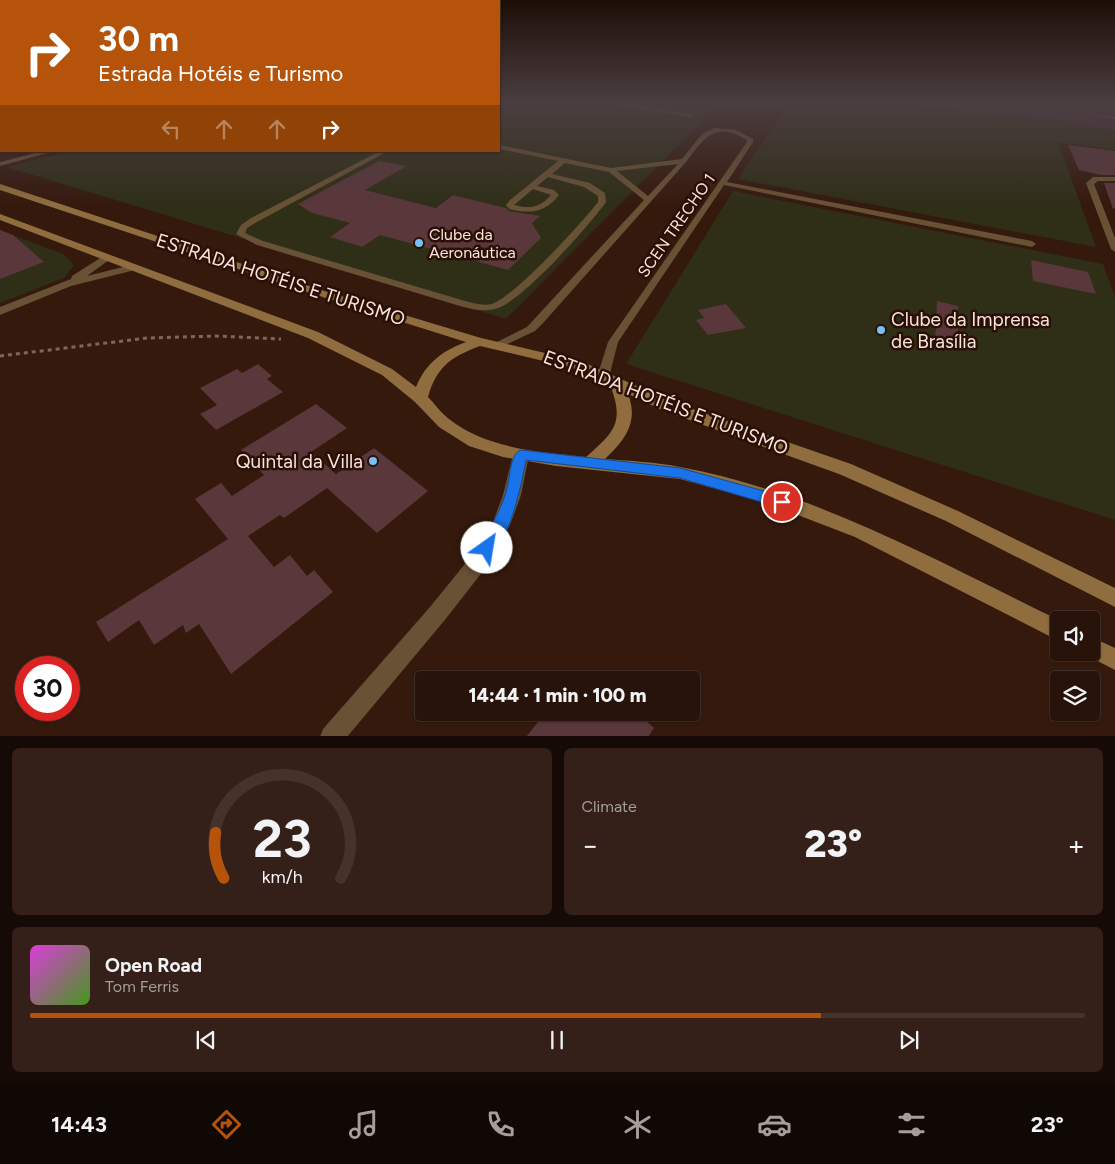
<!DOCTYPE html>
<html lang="en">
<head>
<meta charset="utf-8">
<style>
	:root { --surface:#28130a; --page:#342018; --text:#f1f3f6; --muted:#a59e9c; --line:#44322b; --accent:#b45309 }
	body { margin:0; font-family:Figtree,sans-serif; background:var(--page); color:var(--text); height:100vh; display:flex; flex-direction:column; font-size:19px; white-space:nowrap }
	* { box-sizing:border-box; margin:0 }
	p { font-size:16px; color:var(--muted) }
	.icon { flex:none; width:28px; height:28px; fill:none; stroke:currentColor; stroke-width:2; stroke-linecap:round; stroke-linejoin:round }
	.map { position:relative; height:736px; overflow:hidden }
	.details { display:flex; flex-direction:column; gap:12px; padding:12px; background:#160a06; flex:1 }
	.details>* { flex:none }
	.banner { position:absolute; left:0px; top:0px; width:500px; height:152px; box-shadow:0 1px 4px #0004,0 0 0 1px var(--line); background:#b45309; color:#fff; overflow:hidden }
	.fabs { position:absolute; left:1050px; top:611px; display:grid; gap:10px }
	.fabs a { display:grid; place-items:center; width:50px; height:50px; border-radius:5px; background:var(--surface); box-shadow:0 1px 4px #0004,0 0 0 1px var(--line); font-size:25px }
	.speed { position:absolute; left:15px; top:656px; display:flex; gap:10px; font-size:25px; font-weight:700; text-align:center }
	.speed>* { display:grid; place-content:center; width:65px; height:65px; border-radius:50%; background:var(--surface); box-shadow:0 1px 4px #0004,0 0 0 1px var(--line); line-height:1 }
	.speed .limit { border:8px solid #d22; background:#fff; color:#111 }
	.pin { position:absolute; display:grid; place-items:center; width:42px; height:42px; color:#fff; margin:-21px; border:2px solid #fff; border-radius:50%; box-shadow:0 1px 5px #0007 }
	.me { position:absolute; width:55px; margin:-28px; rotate:32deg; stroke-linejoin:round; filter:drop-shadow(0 0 4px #0008) }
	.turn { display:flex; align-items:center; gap:18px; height:105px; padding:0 15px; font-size:22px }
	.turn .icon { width:65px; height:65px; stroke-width:2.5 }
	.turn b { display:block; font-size:35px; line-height:42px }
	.lanes { display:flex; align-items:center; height:48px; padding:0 15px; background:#0003; justify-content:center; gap:25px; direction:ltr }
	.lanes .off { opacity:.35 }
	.big { font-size:38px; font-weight:800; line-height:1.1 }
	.details .widget { flex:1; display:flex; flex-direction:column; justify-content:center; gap:8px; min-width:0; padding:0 18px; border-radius:8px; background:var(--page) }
	.details .dial { align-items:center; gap:0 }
	.dial svg { height:130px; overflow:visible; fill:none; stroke:var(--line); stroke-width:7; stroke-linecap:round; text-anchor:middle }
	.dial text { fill:var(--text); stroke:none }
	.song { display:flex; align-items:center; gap:15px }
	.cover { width:60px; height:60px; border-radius:8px; background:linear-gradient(135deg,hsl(300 70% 55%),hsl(100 70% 35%)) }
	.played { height:5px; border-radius:2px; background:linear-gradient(90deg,var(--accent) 75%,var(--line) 75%) }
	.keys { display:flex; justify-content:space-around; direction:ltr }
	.heat { display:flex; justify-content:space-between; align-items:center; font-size:28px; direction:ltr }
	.details .tiles { flex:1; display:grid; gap:12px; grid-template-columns:1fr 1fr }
	.widget:last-child { grid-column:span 2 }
	.trip { position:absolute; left:415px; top:671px; width:285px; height:50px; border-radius:5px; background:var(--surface); box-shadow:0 1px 4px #0004,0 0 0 1px var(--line); font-weight:800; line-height:50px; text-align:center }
	.dock { display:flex; height:80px; justify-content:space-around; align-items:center; background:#100804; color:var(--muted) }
	.dock .icon { width:35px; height:35px }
	.dock .selected { color:var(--accent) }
	.dock b { font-size:22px; color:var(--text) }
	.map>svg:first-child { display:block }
</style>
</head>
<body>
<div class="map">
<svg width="1115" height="737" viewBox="0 0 1115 737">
	<rect width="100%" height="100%" fill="#35190d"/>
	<g fill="#2f2e17">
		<path d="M499,102H721L506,319L7,167L70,151H499Z"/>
		<path d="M790,102H872L1054,120L1115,130V150L1058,142L1096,247L738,179Z"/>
		<path d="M733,191L1103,264L1115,297V520L626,364Z"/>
		<path d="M0,230L63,254L74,265L64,278L0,303Z"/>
	</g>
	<path fill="#482a3f" d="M872,102H1115V130L1054,120Z"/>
	<g fill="#59373b">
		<path d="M1068,145L1115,151V175H1101L1079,170Z"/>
		<path d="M379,161L407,166L365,190L436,208L453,195L506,208L509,211L540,216L532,223L541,238L508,270L380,235L362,247L330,237L350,223L312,213L298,204Z"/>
		<path d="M1104,183H1115V208L1113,209Z"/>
		<path d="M0,230L13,235L44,262L0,279Z"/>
		<path d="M1031,260L1088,272L1096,294L1033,281Z"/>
		<path d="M937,301L958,306V347L935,341Z"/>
		<path d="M726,304L746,328L708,335L696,320L704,318L698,310Z"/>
		<path d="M258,364L272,376L267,379L283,392L216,430L200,414L217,405L200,388L237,369L242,373Z"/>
		<path d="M316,404L347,428L311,452L336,474L374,448L428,491L377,533L327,488L284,518L280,515L248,536L274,567L290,555L307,576L314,570L333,592L231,674L199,624L186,633L183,625L154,645L139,620L108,642L96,622L228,539L195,499L221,483L232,496L264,475L241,450Z"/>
		<path d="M546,712H637L654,728L648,737H526Z"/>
	</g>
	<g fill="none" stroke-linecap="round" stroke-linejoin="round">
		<path stroke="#7f665c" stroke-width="2" stroke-dasharray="2 2" stroke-linecap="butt" d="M1093,115L1115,118"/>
		<path stroke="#7f665c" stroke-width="3" stroke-dasharray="4 4" stroke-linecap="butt" d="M0,356L147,338L216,336L281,339"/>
		<g fill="#685236" fill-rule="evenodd">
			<path d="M602,102H619L694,115L691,117Z"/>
			<path d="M714,128L736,130L753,139V142L727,182L1032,241L1036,244L1032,247L724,185L618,342L609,377L603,381L597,377L608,342L747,142V140C715,120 704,138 686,162L544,322L535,331L497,349L493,348L492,346L493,344L527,327L644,200L609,172L565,163L552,174L590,183L605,193L606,202C589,226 524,299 498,308C485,313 472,309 460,306L257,245L236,234L241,225L251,218L380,151H388L257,222L247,228L245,233L263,241L465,301C473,303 483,306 492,304C515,296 582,223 598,202V196L584,187L548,177L537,186L554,190L559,195C545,213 530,214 509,209L506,205L510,200L558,161L499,149V145L611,168L682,159L702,134ZM678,164L648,196L617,171ZM533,189L551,195C540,208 529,209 514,205Z"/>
			<path d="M43,151H55L0,166V162Z"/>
			<path d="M1093,177H1115V181H1098L1094,184L1115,238V252L1111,249L1086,183Z"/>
		</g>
		<g fill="#685236" fill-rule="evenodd">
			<path d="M105,255L109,256V260L87,276L131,265L137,268L135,270L71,286L0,315V307L71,279L72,276Z"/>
			<path d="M521,449L527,451L529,455L521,495L510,525L487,566L444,621L347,737H320L323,729L430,607L473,554L493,522L503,495L513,455L515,451Z"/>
		</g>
		<g fill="#8f6d3e" fill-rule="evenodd">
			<path d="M0,184L318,289L481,338L583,362L672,402L851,464L958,511L1115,588V607L946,521L839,474L662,410L628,394C639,422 625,440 605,459C630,461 656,462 680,467C815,492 937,561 1059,620V641L855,537L764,502L680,479L556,466L503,457L469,446L439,427L415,402L382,375L308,338L0,220V214L318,332L392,369L416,387C426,363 442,351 466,342L310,293L0,190ZM480,346L573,368L610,385C625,423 614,432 586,457C540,452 487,449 449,419C441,413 435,404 428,397C437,366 451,357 480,346Z"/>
			<path d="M1091,637L1115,648V670L1084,654L1083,652H1091Z"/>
		</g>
	</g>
	<linearGradient id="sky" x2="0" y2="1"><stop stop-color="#1d0e07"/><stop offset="0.5" stop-color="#4b3e40"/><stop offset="1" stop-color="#4b3e40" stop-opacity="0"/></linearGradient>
	<rect width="1115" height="205" fill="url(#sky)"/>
	<path fill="#1a73e8" stroke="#114b97" d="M521,450L680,468L782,496L788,498L790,502L788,506L782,508L680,478L526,460C522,482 509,547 487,555L482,553L479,548C491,524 502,511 508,484C510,474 511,453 521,450Z"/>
	<g fill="#78bff7" stroke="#2a0f05" stroke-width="2">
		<circle cx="419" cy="243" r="5"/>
		<circle cx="881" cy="330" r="5"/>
		<circle cx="373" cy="461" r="5"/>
	</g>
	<g text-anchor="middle" stroke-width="5" stroke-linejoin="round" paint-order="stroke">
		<g font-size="16" fill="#f8e4dc" stroke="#2a0f05">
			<text transform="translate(676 225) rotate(-55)" y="6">SCEN TRECHO 1</text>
		</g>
		<g font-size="16" fill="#f8e4dc" stroke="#2a0f05" text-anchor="start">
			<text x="429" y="240">Clube da<tspan x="429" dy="18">Aeronáutica</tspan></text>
		</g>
		<g font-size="19" fill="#f8e4dc" stroke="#2a0f05">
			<text transform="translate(281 279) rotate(18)" y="7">ESTRADA HOTÉIS E TURISMO</text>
			<text transform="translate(666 402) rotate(21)" y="7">ESTRADA HOTÉIS E TURISMO</text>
		</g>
		<g font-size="19" fill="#f8e4dc" stroke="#2a0f05" text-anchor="start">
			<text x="891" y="326">Clube da Imprensa<tspan x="891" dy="22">de Brasília</tspan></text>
			<text x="363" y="468" text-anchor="end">Quintal da Villa</text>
		</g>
	</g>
</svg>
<div class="fabs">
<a><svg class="icon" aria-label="sound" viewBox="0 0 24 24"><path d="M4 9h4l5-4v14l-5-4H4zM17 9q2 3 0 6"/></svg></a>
<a><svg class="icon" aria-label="layers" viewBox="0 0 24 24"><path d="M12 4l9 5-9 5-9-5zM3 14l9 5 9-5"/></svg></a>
</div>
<div class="speed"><div class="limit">30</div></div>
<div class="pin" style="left:782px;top:502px;background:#d93025"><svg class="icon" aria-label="arrive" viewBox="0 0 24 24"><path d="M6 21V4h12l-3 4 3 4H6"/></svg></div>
<svg class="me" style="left:487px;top:548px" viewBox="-20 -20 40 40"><circle r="19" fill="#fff"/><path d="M0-13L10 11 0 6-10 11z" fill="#1a73e8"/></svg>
<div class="trip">14:44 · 1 min · 100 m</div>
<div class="banner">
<div class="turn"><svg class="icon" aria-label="right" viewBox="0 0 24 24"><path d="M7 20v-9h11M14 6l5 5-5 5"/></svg><div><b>30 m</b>Estrada Hotéis e Turismo</div></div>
<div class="lanes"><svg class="icon off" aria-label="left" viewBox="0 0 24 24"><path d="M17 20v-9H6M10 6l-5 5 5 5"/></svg><svg class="icon off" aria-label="ahead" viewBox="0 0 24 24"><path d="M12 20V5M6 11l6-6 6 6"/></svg><svg class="icon off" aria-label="ahead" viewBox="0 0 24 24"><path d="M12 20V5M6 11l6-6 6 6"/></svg><svg class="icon" aria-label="right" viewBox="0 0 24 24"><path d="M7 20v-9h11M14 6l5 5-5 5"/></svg></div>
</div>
</div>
<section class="details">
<div class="tiles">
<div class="widget dial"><svg viewBox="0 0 100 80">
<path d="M14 69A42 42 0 1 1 86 69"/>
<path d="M14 69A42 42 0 0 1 9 41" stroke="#b45309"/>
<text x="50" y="56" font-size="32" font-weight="700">23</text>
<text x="50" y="72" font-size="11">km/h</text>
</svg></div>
<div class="widget"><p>Climate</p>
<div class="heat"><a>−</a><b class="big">23°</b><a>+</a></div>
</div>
<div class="widget">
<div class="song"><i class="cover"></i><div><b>Open Road</b><p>Tom Ferris</p></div></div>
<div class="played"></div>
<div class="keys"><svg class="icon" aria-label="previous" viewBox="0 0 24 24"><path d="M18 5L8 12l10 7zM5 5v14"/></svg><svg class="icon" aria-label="pause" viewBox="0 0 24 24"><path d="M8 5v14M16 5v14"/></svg><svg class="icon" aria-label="next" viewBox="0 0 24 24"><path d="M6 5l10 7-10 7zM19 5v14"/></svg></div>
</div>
</div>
</section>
<nav class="dock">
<b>14:43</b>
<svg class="icon selected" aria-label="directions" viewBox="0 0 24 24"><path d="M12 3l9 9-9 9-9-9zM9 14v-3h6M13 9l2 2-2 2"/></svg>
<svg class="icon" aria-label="music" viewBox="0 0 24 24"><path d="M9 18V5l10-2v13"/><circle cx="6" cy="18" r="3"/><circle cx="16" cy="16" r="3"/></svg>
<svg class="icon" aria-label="phone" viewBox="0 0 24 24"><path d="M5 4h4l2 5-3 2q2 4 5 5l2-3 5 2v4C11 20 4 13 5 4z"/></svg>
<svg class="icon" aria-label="climate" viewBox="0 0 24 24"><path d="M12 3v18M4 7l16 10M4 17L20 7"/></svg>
<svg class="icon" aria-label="car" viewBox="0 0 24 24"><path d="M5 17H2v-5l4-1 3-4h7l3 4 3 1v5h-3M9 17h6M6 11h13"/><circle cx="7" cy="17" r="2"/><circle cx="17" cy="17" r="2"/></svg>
<svg class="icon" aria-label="filters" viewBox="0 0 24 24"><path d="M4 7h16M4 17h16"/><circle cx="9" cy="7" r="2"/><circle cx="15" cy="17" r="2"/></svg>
<b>23°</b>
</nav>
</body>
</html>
